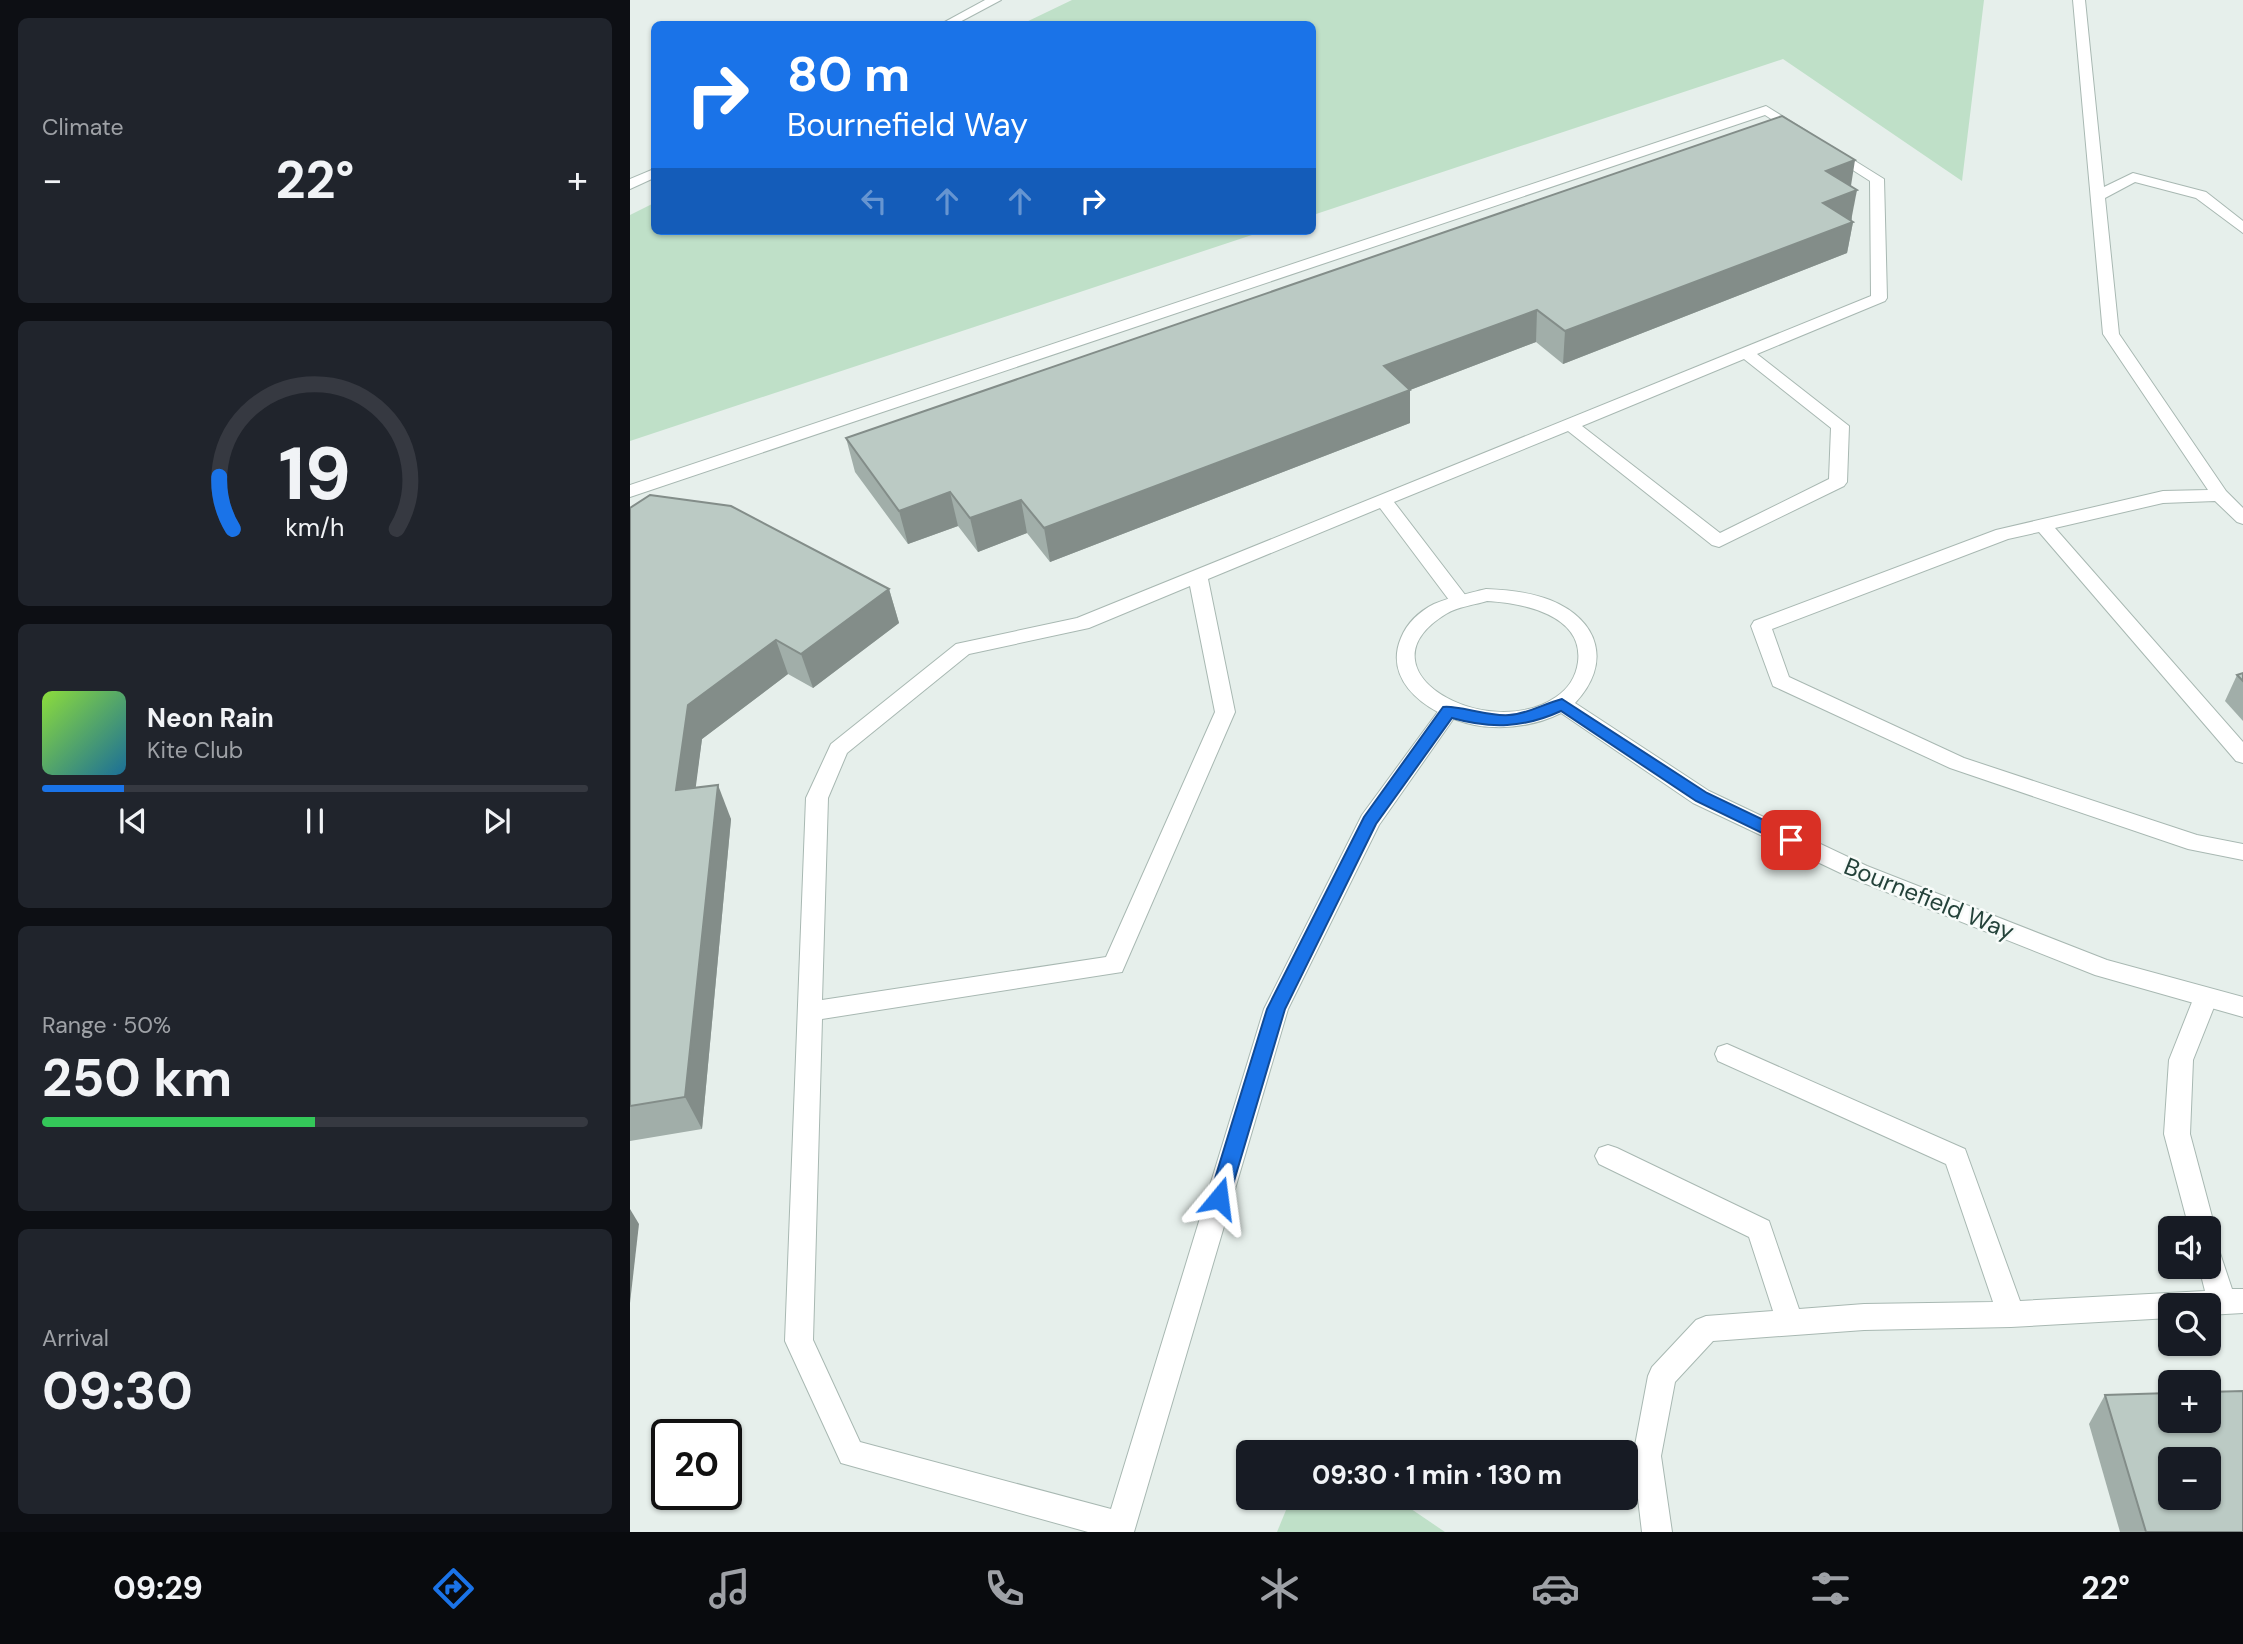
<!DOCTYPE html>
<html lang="en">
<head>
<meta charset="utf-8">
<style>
	:root { --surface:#171b24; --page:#20242c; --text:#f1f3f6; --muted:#9ea1a6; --line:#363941; --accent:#1a73e8 }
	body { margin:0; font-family:"DM Sans",sans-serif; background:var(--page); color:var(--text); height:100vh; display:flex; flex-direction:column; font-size:26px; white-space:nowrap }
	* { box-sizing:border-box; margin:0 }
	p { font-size:23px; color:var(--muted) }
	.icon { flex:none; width:38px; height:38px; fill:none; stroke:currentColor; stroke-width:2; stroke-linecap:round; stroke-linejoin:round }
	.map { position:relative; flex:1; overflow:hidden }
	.sheet { display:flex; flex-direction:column; gap:18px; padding:18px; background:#0d0f14; width:630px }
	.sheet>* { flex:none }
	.banner { position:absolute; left:21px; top:21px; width:665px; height:214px; border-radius:10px; box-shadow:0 2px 5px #0004; background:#1a73e8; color:#fff; overflow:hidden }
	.buttons { position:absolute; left:1528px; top:1216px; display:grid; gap:14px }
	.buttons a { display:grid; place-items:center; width:63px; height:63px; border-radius:10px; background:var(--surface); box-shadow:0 2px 5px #0004; font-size:35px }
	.speed { position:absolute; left:21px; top:1419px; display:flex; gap:14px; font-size:35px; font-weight:700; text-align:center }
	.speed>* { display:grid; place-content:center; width:91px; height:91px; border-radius:50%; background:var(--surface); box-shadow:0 2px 5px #0004; line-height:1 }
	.speed .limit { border:4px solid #111; border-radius:10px; background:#fff; color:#111 }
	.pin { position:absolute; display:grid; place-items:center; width:60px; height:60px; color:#fff; margin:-30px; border-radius:14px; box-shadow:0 4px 10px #0006 }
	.me { position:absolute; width:77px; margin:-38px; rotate:16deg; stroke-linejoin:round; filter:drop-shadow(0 0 5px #0008) }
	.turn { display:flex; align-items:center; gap:24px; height:147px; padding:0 21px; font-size:32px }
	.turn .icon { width:91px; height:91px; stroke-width:2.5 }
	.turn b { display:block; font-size:49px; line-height:60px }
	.lanes { display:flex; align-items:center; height:66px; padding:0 21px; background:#0003; justify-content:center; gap:35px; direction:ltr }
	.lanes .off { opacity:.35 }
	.big { font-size:52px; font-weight:700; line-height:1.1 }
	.sheet .tile { flex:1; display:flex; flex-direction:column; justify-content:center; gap:10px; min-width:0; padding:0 24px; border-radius:10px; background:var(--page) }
	.sheet .dial { align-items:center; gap:0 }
	.dial svg { height:182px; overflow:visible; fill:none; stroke:var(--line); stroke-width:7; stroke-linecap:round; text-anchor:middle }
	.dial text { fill:var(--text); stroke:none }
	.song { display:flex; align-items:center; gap:21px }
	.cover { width:84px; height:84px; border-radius:10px; background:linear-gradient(135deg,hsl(90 70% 55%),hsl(200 70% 35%)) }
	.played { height:7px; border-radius:4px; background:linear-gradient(90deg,var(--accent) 15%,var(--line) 15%) }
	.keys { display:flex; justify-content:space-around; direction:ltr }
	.heat { display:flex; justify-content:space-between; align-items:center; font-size:38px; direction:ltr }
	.charge { height:10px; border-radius:5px; background:linear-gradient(90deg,#34c759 50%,var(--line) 0) }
	.trip { position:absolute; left:606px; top:1440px; width:402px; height:70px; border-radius:10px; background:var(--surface); box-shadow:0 2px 5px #0004; font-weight:700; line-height:70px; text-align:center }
	.menu { display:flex; height:112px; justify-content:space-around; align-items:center; background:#090b0e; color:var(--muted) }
	.menu .icon { width:49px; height:49px }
	.menu .current { color:var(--accent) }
	.menu b { font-size:32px; color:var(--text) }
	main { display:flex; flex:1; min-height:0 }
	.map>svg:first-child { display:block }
</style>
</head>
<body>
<main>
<section class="sheet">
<div class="tile"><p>Climate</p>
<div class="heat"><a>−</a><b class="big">22°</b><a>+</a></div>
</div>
<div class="tile dial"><svg viewBox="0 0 100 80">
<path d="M14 69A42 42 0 1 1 86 69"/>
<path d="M14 69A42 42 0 0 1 8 46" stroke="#1a73e8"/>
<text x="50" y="56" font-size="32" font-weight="700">19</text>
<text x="50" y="72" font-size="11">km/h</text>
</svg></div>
<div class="tile">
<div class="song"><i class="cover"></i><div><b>Neon Rain</b><p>Kite Club</p></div></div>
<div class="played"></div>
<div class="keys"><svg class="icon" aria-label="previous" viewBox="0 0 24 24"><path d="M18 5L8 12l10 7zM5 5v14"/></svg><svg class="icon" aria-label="pause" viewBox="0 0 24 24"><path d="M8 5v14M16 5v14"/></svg><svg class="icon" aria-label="next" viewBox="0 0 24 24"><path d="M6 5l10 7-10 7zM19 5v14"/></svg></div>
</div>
<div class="tile"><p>Range · 50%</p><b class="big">250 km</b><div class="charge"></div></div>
<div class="tile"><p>Arrival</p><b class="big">09:30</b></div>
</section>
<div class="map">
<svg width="1613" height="1532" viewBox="0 0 1613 1532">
	<rect width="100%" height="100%" fill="#e6efeb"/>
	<g fill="#bfe0c8">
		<path d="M442,0H1354L1332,181L1153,59L683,215L682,24H392Z"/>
		<path d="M24,203V231H634L0,441V215Z"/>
		<path d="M661,1498H765L815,1532H647Z"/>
	</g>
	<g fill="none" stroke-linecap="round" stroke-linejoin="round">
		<defs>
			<g id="service">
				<path d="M355,0H371L326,24H311Z"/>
				<path d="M1443,0H1455L1474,187L1503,173L1576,192L1613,221V233L1566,198L1505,182L1475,198L1489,334L1596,491L1613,508V524L1607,522L1585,501L1533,503L1425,528L1613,742V763L1606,761L1409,532L1378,539L1142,629L1159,677L1334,758L1567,835L1613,844V860L1558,849L1320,768L1143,686L1121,626L1124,621L1366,530L1533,491L1578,490L1473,334Z"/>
				<path d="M1136,106L1178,132L1171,136L1166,135L1135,115L0,497V485Z"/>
				<path d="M1201,146L1254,179L1257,298L1255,301L1127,354L1219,426L1217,482L1214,486L1089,547L1082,545L938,431L764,502L836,596L839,600L836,604H822L750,508L578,579L605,712L492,972L192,1019L183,1340L230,1442L481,1509L634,1009L732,815L812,706H826L829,711L749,825L658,1009L504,1532H458L211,1463L155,1341L176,798L201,744L326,644L447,618L1241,296L1240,181L1196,153V147ZM1114,359L1201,428L1199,479L1090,533L952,426ZM560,586L585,712L476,957L192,1000L198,798L217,753L339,654L459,628Z"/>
				<path d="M24,169V178L0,189V179Z"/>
				<path d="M1576,988L1584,990L1588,997L1563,1060L1560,1134L1585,1228L1578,1237V1228H1559L1534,1134L1539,1060L1564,997L1568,990Z"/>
				<path d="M1097,1044L1335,1149L1390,1301L1575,1291L1569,1267H1578V1240L1587,1244L1602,1289H1613V1313L1578,1315V1306H1540V1318L1381,1327L1234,1330L1083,1341L1045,1382L1031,1456L1042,1532H1012L1003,1456L1018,1376L1022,1367L1066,1320L1076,1316L1143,1311L1119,1237L969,1164L965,1156L969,1148L978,1145L987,1148L1139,1221L1169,1309L1234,1304L1363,1302L1316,1164L1088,1061L1085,1054L1088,1047Z"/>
			</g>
			<path id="minor" d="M856,589C878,590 900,592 920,600C970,620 982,664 945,703L1079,791L1237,866L1477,960L1613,997V1017L1465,975L1221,878L1063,803L931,713C911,723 886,728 863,727C818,726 749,690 771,638C777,623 790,611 804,604C820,597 840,593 856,589ZM857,601C891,603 954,614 948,662C946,677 938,689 926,697C857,744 724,670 816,614C827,607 844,605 857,601Z"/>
		</defs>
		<use href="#service" stroke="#a8b8b2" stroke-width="2"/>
		<use href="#minor" stroke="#a8b8b2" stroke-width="2"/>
		<use href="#service" fill="#fff" fill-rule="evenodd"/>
		<use href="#minor" fill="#fff" fill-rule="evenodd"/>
	</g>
	<g fill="#a1aea9">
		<path d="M1221,186L1222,221L1223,222L1217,253L933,364L906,342L780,390V423L420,562L397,533L348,552L328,526L278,544L225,472L216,438Z"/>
		<path d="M0,508L259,589L269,623L183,688L158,674L72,739L65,788L101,819L72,1129L0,1141Z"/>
		<path d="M1613,673V721L1595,701L1607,675Z"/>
		<path d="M1475,1395L1613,1532H1490L1459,1424Z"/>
	</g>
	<g fill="#838d89">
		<path d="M1225,160L1220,192L1196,171Z"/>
		<path d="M1227,190L1221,221L1193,203Z"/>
		<path d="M1223,222L1217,253L933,364L935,331Z"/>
		<path d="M907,310L906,342L780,390V423L420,562L414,528L754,366Z"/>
		<path d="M320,492L328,526L278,544L269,511Z"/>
		<path d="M391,500L397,533L348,552L340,518Z"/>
		<path d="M259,589L269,623L183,688L171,654Z"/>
		<path d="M146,640L158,674L72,739L61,824L46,790L58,705Z"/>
		<path d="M88,785L101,819L72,1129L55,1097Z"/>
		<path d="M0,1209L9,1224L0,1303Z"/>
	</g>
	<g fill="#bbcac4" stroke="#838d89" stroke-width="2" fill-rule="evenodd">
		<path d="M1152,116L1225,160L1196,171L1227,190L1193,203L1223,222L935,331L907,310L754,366L780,390L414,528L391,500L340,518L320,492L269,511L216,438Z"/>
		<path d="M20,495L101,506L259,589L171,654L146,640L58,705L46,790L88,785L55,1097L0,1106V508Z"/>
		<path d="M1613,673V681L1607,675Z"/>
		<path d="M1613,1391V1532H1516L1475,1395L1540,1393V1421H1578V1392ZM1540,1460H1578V1498H1540Z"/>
	</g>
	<path fill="#1a73e8" stroke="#114b97" stroke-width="2" d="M932,699L1077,793L1167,836L1170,840L1167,844H1155L1066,801L931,711C894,728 861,729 822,718L746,824L655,1009L599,1198L596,1205L589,1207L582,1205L579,1198L637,1009L734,817L813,707C824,704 860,717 879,715C898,714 913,704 932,699Z"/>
	<g text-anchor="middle" stroke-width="5" stroke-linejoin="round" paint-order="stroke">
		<g font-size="24" fill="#24423a" stroke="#f7fbf9">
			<text transform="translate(1299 899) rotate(22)" y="8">Bournefield Way</text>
		</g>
	</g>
</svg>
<div class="buttons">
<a><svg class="icon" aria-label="sound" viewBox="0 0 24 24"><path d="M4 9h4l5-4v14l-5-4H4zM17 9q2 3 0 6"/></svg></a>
<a><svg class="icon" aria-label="search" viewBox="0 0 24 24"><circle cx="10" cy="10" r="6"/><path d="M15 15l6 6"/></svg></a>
<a>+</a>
<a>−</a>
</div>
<div class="speed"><div class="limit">20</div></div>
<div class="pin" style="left:1161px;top:840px;background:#d93025"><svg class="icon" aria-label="arrive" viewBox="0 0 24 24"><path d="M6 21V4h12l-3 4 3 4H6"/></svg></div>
<svg class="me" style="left:589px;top:1198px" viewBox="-20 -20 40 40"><path d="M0-17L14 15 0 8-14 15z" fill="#1a73e8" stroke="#fff" stroke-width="4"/></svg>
<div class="trip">09:30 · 1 min · 130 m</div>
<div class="banner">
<div class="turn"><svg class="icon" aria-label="right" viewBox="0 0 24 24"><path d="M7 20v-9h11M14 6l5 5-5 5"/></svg><div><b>80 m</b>Bournefield Way</div></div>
<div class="lanes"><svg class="icon off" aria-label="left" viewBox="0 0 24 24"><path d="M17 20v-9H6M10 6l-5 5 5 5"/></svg><svg class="icon off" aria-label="ahead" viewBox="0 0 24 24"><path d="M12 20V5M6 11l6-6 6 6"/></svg><svg class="icon off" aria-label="ahead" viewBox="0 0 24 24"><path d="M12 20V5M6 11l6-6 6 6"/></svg><svg class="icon" aria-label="right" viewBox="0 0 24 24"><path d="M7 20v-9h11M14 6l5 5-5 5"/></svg></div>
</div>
</div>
</main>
<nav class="menu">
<b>09:29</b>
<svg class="icon current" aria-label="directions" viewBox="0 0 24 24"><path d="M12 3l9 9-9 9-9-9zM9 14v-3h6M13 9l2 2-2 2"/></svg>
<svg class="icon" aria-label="music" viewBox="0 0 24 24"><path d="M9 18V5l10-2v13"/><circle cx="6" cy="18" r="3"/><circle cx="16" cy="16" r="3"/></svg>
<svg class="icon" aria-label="phone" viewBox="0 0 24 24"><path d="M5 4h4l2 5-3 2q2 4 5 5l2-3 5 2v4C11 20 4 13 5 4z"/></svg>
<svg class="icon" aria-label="climate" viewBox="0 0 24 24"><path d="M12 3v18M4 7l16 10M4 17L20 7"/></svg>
<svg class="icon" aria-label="car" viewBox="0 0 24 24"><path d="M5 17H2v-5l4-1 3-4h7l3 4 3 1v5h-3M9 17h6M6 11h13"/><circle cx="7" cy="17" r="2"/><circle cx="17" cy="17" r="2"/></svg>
<svg class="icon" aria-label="filters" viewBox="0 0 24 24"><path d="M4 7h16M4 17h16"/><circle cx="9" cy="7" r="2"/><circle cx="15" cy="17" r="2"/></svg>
<b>22°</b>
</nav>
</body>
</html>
